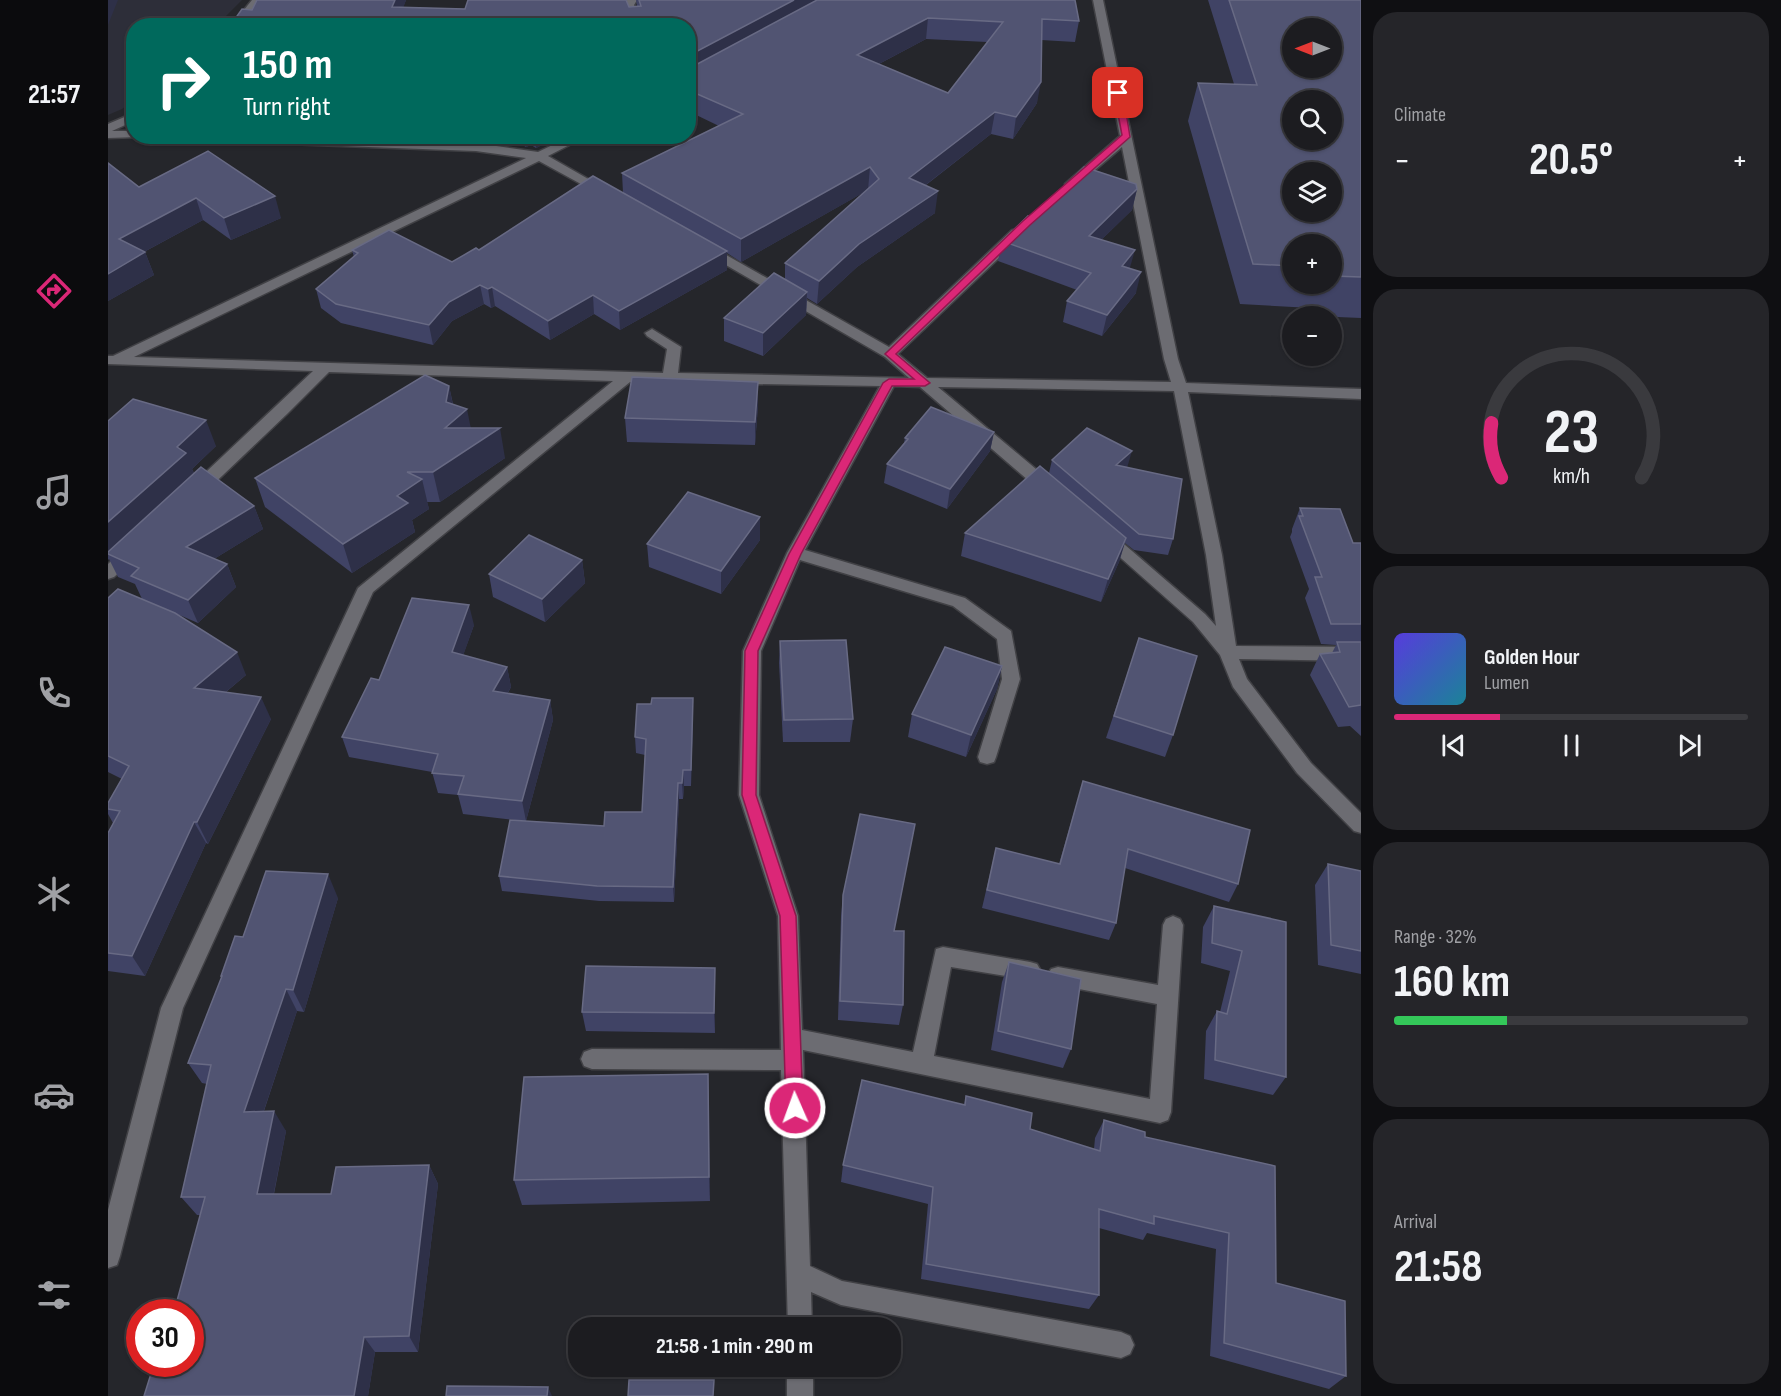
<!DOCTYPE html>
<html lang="en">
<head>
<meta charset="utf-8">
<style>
	:root { --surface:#1c1c20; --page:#252529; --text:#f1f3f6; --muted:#a0a1a5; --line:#3a3a3e; --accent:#db2777 }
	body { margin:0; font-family:"Sofia Sans Condensed",sans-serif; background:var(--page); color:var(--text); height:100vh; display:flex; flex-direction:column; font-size:22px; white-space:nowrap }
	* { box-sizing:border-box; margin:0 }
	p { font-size:20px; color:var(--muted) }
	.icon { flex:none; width:33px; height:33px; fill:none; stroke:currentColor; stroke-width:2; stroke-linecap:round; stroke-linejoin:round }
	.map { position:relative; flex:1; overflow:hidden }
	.drawer { display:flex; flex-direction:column; gap:12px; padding:12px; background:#0f0f12; width:420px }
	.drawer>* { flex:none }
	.guide { position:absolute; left:18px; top:18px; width:570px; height:126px; border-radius:24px; box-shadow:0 2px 4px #0004,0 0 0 2px var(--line); background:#00695c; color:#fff; overflow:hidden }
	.needle { width:39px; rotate:270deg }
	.tools { position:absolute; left:1174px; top:18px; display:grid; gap:12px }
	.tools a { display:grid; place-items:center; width:60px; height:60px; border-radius:50%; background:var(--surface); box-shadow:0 2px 4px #0004,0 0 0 2px var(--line); font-size:30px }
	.speed { position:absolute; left:18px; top:1299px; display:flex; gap:12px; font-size:30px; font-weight:700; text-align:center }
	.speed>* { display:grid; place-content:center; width:78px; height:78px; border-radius:50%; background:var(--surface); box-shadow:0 2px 4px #0004,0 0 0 2px var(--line); line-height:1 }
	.speed .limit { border:9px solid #d22; background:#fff; color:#111 }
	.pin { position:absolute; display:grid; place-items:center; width:51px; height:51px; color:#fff; margin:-26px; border-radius:12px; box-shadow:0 3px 9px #0006 }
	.me { position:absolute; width:66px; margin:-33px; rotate:358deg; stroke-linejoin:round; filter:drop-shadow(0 0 4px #0008) }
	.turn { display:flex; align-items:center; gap:21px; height:126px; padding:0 18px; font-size:27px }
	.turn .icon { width:78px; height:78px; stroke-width:2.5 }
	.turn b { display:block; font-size:42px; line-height:51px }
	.big { font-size:45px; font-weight:700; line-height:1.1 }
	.drawer .card { flex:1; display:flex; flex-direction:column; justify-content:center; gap:9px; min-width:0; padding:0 21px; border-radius:24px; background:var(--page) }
	.drawer .dial { align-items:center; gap:0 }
	.dial svg { height:156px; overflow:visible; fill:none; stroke:var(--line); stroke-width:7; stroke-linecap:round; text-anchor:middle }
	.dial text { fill:var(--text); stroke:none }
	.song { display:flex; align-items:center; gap:18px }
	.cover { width:72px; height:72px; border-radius:9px; background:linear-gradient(135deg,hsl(250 70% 55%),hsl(190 70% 35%)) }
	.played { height:6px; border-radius:3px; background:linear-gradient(90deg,var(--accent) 30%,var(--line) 30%) }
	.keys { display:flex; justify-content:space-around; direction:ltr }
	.heat { display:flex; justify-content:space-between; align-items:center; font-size:33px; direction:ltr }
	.charge { height:9px; border-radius:4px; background:linear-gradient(90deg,#34c759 32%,var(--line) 0) }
	.trip { position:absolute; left:460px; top:1317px; width:333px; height:60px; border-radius:24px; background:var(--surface); box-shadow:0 2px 4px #0004,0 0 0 2px var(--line); font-weight:700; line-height:60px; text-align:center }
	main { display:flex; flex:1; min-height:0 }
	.tabs { display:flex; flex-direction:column; width:108px; justify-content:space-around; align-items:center; background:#0b0b0d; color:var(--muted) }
	.tabs .icon { width:42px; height:42px }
	.tabs .current { color:var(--accent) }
	.tabs b { font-size:27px; color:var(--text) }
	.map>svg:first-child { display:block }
</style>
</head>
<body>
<main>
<nav class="tabs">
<b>21:57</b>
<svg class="icon current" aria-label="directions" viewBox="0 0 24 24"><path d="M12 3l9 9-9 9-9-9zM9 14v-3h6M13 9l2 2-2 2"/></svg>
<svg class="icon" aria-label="music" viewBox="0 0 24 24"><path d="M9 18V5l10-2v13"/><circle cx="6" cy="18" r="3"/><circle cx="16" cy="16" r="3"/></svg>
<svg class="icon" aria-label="phone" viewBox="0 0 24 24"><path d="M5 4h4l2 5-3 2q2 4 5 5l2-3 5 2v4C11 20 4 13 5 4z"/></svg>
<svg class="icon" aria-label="climate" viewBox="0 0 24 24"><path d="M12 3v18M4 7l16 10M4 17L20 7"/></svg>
<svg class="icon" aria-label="car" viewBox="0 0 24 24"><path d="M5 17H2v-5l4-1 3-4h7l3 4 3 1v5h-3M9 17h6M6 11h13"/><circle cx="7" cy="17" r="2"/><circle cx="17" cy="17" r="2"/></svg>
<svg class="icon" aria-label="filters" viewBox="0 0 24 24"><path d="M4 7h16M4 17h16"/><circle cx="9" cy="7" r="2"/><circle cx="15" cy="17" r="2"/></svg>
</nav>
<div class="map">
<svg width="1253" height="1396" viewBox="0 0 1253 1396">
	<rect width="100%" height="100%" fill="#25262b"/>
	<path fill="#2d2e39" d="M0,0H134L109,25L26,26L25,100L14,109L0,115Z"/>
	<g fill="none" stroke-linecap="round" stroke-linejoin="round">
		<defs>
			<g id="minor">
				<path d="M144,0H155L134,26H123Z"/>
				<path d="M519,0H529L526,5L532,26H522L516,5Z"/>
				<path d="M985,0H995L1070,359L1078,383L1253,389V399L1080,392L1114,555L1128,646L1253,647V661L1131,659L1139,679L1203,763L1253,813V833L1246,831L1189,773L1125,687L1112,655L1085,622L988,536L990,532H1002L1097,614L1108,626L1098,555L1066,391L830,387L947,485L949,489L947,493H935L812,387L786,386L697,550L857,598L903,631L912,679L888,757L886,762L879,764L872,762L870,757L894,679L889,639L845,606L692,560L653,651L651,795L690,916L694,1030L805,1052L828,949L835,947L922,962L929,964L933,971L929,978L922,980L843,967L826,1056L1042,1099L1049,1004L950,985L943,983L939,976L943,969L950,967L1050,985L1055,925L1058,919L1065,916L1072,919L1075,925L1063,1112L1060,1120L1052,1123L695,1050L702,1266L734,1281L1013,1332L1022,1336L1026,1345L1022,1354L1013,1358L733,1305L703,1292L704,1328H680L673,1070L484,1069L476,1066L473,1059L476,1052L484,1049L673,1050L670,916L631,795L635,651L679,553L772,386L522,382L265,592L75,1008L12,1256L9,1265L0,1268V1210L53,1008L250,588L505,381L221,372L179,414L93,496H81L79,492L81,488L205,371L0,364V356H5L418,158L368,151L68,140L62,136H179L368,143L430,152L463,136H479L440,156L503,192L497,196L493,195L431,161L26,357L555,373L559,349L539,336L537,333L544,329L573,347L570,373L801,378L777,357L592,250L594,247H604L781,347L904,230H914L915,233L914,236L790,354L819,378L1063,382L1056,359L1014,147L967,187H959L957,184L1012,136Z"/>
				<path d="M26,113V121L4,131H26V136L30,137L0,138V124Z"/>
				<path d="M23,546L29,548L31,552L29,556L6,577L0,579V564L17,548Z"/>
				<rect x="679" y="1366" width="26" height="30"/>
			</g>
		</defs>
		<use href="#minor" stroke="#414145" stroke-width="3"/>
		<use href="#minor" fill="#6c6c72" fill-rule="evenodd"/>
	</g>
	<g fill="#404365" fill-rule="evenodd">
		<path d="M298,0L295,7L357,9L521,7L529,6L528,0H967L971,21L967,42L933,40L929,103L905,139L883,134L818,185L827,213L749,267L709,304L699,298L698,315L655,356L616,341V318L677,279V263L758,191L633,262L619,253V270L512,330L486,314L442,340L387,306L383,308L376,304L344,321L325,345L233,323L213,308L208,289L246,257L244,250L344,262L371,250L515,193L514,173L611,126L580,111V26L144,10ZM818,39L879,42L840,93L771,64Z"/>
		<path d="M1100,0H1253V318L1206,316L1203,308L1132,304L1080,121L1090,83L1126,84ZM1185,244H1224V284H1185Z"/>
		<path d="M398,136H452L428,148L423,145L418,147Z"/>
		<path d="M100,151L173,218L123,240L95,220L36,252H37L46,275L0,301V163L31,187Z"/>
		<path d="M1029,189L1024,210L993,240L1022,268L1028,293L994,336L955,322L959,301L969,290L890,261L894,241L924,218Z"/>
		<path d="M341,386L345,404L363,428L397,458L332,502H319L321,509L304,520L307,532L244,573L157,507L147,478Z"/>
		<path d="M650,405L647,445L519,442L517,418Z"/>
		<path d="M0,421L108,446L84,469L86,473L146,506L155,529L106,559L119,564L128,587L90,623L69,614L138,675L118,692L163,719L100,844L98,843L37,976L0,971V833L5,823L0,814V803L14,779L0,772V598L34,599L27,584L10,577L1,559L0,560Z"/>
		<path d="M886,432L882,451L839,509L776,483L779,464L796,443L797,438Z"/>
		<path d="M944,460L1019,468L1065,539L1060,555L1026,550L1017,543L1011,562L993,602L853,556L857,533L941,473Z"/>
		<path d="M1192,508L1245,543H1253V736L1242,726L1230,727L1202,675L1212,654L1224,653L1228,645L1213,644L1197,598L1201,589L1182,537L1184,532V529Z"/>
		<path d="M652,517V540L613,594L541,567L539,544Z"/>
		<path d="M474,560L477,583L437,622L385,597L381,574Z"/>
		<path d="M366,625L355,655L399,667L403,687L400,693L442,700L445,720L418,821L496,826L534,812L537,755L528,753L527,737L585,714L583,786H576L575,799H571L566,902L491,901L394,891L391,876L416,821L355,814L350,795L330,793L324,772L241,757L234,737L271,680Z"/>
		<path d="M1031,638L1065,735L1057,757L998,738Z"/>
		<path d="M672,641L745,719L742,742H675L671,663Z"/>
		<path d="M894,666L889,689L858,757L800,737L804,714Z"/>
		<path d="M975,781L1130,884L1121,902L1017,868L1008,923L1001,940L874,908L888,848L951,864Z"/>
		<path d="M1220,864L1253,871V974L1210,965L1207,885Z"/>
		<path d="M735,895L787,931L795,1005L791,1025L730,1020L733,916Z"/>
		<path d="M230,898L196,1012L189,1011L156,1111L178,1131L166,1194H223L321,1165L330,1184L310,1352H267L260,1396H36L82,1364L92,1215H89L73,1197L99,1084L94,1083L80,1063L114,978L113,976L135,937Z"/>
		<path d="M1106,906L1178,922V1077L1165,1095L1096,1079L1098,1031L1109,1011L1112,1012L1122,971L1093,963L1095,927Z"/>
		<path d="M901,962L963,1049L955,1068L883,1050L894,982Z"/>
		<path d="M607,988V1033L478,1031L474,1012Z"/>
		<path d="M600,1074L602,1201L414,1205L406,1180Z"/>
		<path d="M858,1096L922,1129L986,1149L987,1138L996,1120L1037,1137L1168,1283L1238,1376L1221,1389L1102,1356L1108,1249L1039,1233L1035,1240L991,1228V1295L981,1309L813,1279L820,1204L733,1182L735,1165L856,1105Z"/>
	</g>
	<g fill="#2e3048">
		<path d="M0,0H10L0,25Z"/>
		<path d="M287,0H298L289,26L284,7Z"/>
		<path d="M686,0H724L580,78V56Z"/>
		<path d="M820,18L818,39L748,76L749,55Z"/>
		<path d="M933,82L929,103L905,139L908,117Z"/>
		<path d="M887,112L883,134L798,200L801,178Z"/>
		<path d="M416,136H422L423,145L418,147Z"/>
		<path d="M427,136H452L428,148Z"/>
		<path d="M762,167L760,190L633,262V239Z"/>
		<path d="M1029,189L1024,210L976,257L981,236Z"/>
		<path d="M830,191L827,213L749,267L709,304L711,281L751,244Z"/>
		<path d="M167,196L173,218L123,240L116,218Z"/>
		<path d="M88,198L95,220L19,261L11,239Z"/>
		<path d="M1027,250L1021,271L1014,266Z"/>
		<path d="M619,251V270L512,330L511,311Z"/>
		<path d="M37,252L46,275L0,301V274Z"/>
		<path d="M1033,272L1028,293L994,336L999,315Z"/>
		<path d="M372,285L376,304L344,321L325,345L321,325L341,302Z"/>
		<path d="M384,287L387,306L383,308L380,289Z"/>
		<path d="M699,292L698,315L655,356V333Z"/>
		<path d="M485,295L486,314L442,340L440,321Z"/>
		<path d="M650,382V405L647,445V422Z"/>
		<path d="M341,386L347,415L359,409L365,439L337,428L338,402Z"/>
		<path d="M98,420L108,446L84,469L88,479L0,554V522L69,447Z"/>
		<path d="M392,428L397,458L332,502L325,472Z"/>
		<path d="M886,432L882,451L839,509L842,489Z"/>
		<path d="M1024,451L1019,468L1008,465Z"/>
		<path d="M314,479L321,509L304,520L307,532L244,573L235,544L289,496Z"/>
		<path d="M146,506L155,529L88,570L78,547Z"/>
		<path d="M652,517V540L613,594V571Z"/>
		<path d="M1018,538L1011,562L993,602L1000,579Z"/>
		<path d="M474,560L477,583L437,622L434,599Z"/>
		<path d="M119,564L128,587L90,623L80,600Z"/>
		<path d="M361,605L366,625L349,673L344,652Z"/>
		<path d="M129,652L138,675L96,710L86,688Z"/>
		<path d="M894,666L889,689L858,757L863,735Z"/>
		<path d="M399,667L403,687L389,711L385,691Z"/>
		<path d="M153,697L163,719L100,844L89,822Z"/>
		<path d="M585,698V714L583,786V770Z"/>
		<path d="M442,700L445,720L418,821L414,801Z"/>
		<path d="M575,770L576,786L575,799L574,783Z"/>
		<path d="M570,783L571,799L566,902L565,887Z"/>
		<path d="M86,822L98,843L37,976L24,956Z"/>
		<path d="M220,874L230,898L196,1012L185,990Z"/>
		<path d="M607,968V1033L606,1013Z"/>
		<path d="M178,989L189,1011L149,1131L136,1112Z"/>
		<path d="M600,1074L601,1101L602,1201L601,1177Z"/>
		<path d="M166,1111L178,1131L162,1212L149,1194Z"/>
		<path d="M321,1165L330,1184L310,1352L301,1336Z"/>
		<path d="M256,1337L267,1352L260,1396H246Z"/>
		<path d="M440,1387L444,1396H439Z"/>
	</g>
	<g fill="#515472" stroke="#686a84" stroke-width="1.5" fill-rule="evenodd">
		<path d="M149,0H287L284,7L357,9L360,0H518L521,7L533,6L531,0H686L580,56V26H122L134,9L144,10Z"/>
		<path d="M709,0H967L971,21L934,19L933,82L908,117L887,112L801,178L830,191L751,244L711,281L677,263L771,179L762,167L633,239L514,173L635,114L580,90V69ZM820,18L895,22L840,93L749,55Z"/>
		<path d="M1121,0H1253V277L1224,276V244H1185V266L1145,264L1090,83L1149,85ZM1185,28H1224V68H1185ZM1185,100H1224V140H1185ZM1185,172H1224V212H1185Z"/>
		<path d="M100,151L167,196L116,218L88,198L11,239L37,252L0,274V163L31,187Z"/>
		<path d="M976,167L1028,184L1029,189L981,236L1027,250L1014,266L1033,272L999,315L959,301L983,273L894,241L920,216L924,218Z"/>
		<path d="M485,176L619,251L511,311L485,295L440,321L384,287L380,289L372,285L341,302L321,325L228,304L208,289L250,253L244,250L281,230L344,262L368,248L371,250Z"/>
		<path d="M666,273L699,292L655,333L616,318Z"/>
		<path d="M317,375L341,386L338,402L359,409L337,428H392L325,472H299L314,479L289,496L300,503L235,544L147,478Z"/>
		<path d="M524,377L650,382L647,422L517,418Z"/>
		<path d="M25,399L98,420L69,447L78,453L0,522V421Z"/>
		<path d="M823,407L886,432L842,489L779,464L800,439L797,438Z"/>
		<path d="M979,428L1024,451L1008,465L1074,479L1065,539L1031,534L944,460Z"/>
		<path d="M932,466L1018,538L1000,579L857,533Z"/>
		<path d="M93,467L146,506L78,547L119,564L80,600L23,576L31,568L0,554V552Z"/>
		<path d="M580,492L652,517L613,571L539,544Z"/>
		<path d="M1192,508L1232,509L1245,543H1253V624H1223L1207,577H1214L1191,516H1195Z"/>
		<path d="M421,535L474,560L434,599L381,574Z"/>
		<path d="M10,589L67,613L129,652L86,688L153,697L89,822H86L24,956L0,953V833L12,811L0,809V803L21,766L0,756V598Z"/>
		<path d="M304,598L361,605L344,652L399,667L385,691L442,700L414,801L350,794L356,776L324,773L330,754L234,737L263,678L271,680Z"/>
		<path d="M1031,638L1089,656L1065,735L1006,716Z"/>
		<path d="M738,640L745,719L676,720L672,641Z"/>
		<path d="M1229,642H1253V705L1241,707L1212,654L1232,652Z"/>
		<path d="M837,647L894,666L863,735L804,714Z"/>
		<path d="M544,698H585L583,770H575L574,783H570L565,887L489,886L391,876L402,820L496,826L497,812H534L538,739L527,737L529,704H543Z"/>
		<path d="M975,781L1142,830L1130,884L1020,849L1008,923L879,890L888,848L952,864Z"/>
		<path d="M752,814L807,824L786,931H796L795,1005L732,1001L735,895Z"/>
		<path d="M1220,864L1253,871V951L1223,945Z"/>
		<path d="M158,871L220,874L185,990L178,989L136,1112L166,1111L149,1194H223L228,1167L321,1165L301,1336L256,1337L246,1396H36L46,1364H82V1312H66L97,1197H73L103,1065L80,1063L114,976H113L127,936L135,937Z"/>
		<path d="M1106,906L1178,922V1077L1107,1060L1109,1011L1119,1014L1134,951L1104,943Z"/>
		<path d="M901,962L973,979L963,1049L890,1031Z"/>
		<path d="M478,966L607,968L606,1013L474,1012Z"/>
		<path d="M600,1074L601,1177L406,1180L416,1077Z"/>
		<path d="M754,1080L857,1105L858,1096L924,1113L922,1129L992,1151L996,1120L1037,1132V1137L1167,1166L1168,1283L1237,1301L1238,1376L1116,1343L1121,1233L1046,1216V1224L991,1209V1295L818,1264L825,1187L735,1165Z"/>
		<path d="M521,1380H606L605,1396H520Z"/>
		<path d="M339,1386L440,1387L439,1396H338Z"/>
	</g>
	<path fill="#db2777" stroke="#8e194d" stroke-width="1.5" d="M1010,90L1015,93L1022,137L922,225L788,354L822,383L817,386H784L693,554L650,651L648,795L688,916L695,1108L693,1114L687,1116L681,1114L678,1108L672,916L634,795L637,651L681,554L775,383L781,379H806L777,354L915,221L1014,135L1006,93Z"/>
</svg>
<div class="tools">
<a><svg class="needle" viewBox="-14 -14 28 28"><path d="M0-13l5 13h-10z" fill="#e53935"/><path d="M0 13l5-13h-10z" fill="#a0a1a5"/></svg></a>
<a><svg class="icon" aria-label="search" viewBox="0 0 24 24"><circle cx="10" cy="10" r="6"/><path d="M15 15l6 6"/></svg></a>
<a><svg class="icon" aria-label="layers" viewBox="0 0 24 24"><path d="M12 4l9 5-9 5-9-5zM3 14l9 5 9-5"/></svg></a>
<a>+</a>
<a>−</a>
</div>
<div class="speed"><div class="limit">30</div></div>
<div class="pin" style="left:1010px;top:93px;background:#d93025"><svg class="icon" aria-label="arrive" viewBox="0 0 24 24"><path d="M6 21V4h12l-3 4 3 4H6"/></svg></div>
<svg class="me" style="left:687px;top:1108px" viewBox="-20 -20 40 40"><circle r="17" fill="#db2777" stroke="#fff" stroke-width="3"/><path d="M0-11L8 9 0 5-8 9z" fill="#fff"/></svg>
<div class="trip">21:58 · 1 min · 290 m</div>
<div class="guide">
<div class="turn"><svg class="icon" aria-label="right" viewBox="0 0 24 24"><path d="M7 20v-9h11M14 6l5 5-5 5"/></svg><div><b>150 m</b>Turn right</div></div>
</div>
</div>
<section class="drawer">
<div class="card"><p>Climate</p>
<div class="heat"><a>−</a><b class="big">20.5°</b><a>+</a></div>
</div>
<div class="card dial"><svg viewBox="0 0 100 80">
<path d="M14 69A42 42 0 1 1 86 69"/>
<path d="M14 69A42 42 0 0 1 9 41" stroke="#db2777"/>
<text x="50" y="56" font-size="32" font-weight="700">23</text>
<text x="50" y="72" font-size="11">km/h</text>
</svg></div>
<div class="card">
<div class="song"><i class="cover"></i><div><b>Golden Hour</b><p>Lumen</p></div></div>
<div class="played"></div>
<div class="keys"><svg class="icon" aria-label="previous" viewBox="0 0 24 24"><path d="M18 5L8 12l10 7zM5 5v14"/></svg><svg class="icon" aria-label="pause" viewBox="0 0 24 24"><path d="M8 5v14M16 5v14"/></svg><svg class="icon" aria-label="next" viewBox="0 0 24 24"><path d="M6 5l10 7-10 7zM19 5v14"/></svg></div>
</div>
<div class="card"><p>Range · 32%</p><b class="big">160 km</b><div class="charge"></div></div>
<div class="card"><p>Arrival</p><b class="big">21:58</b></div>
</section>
</main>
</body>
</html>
